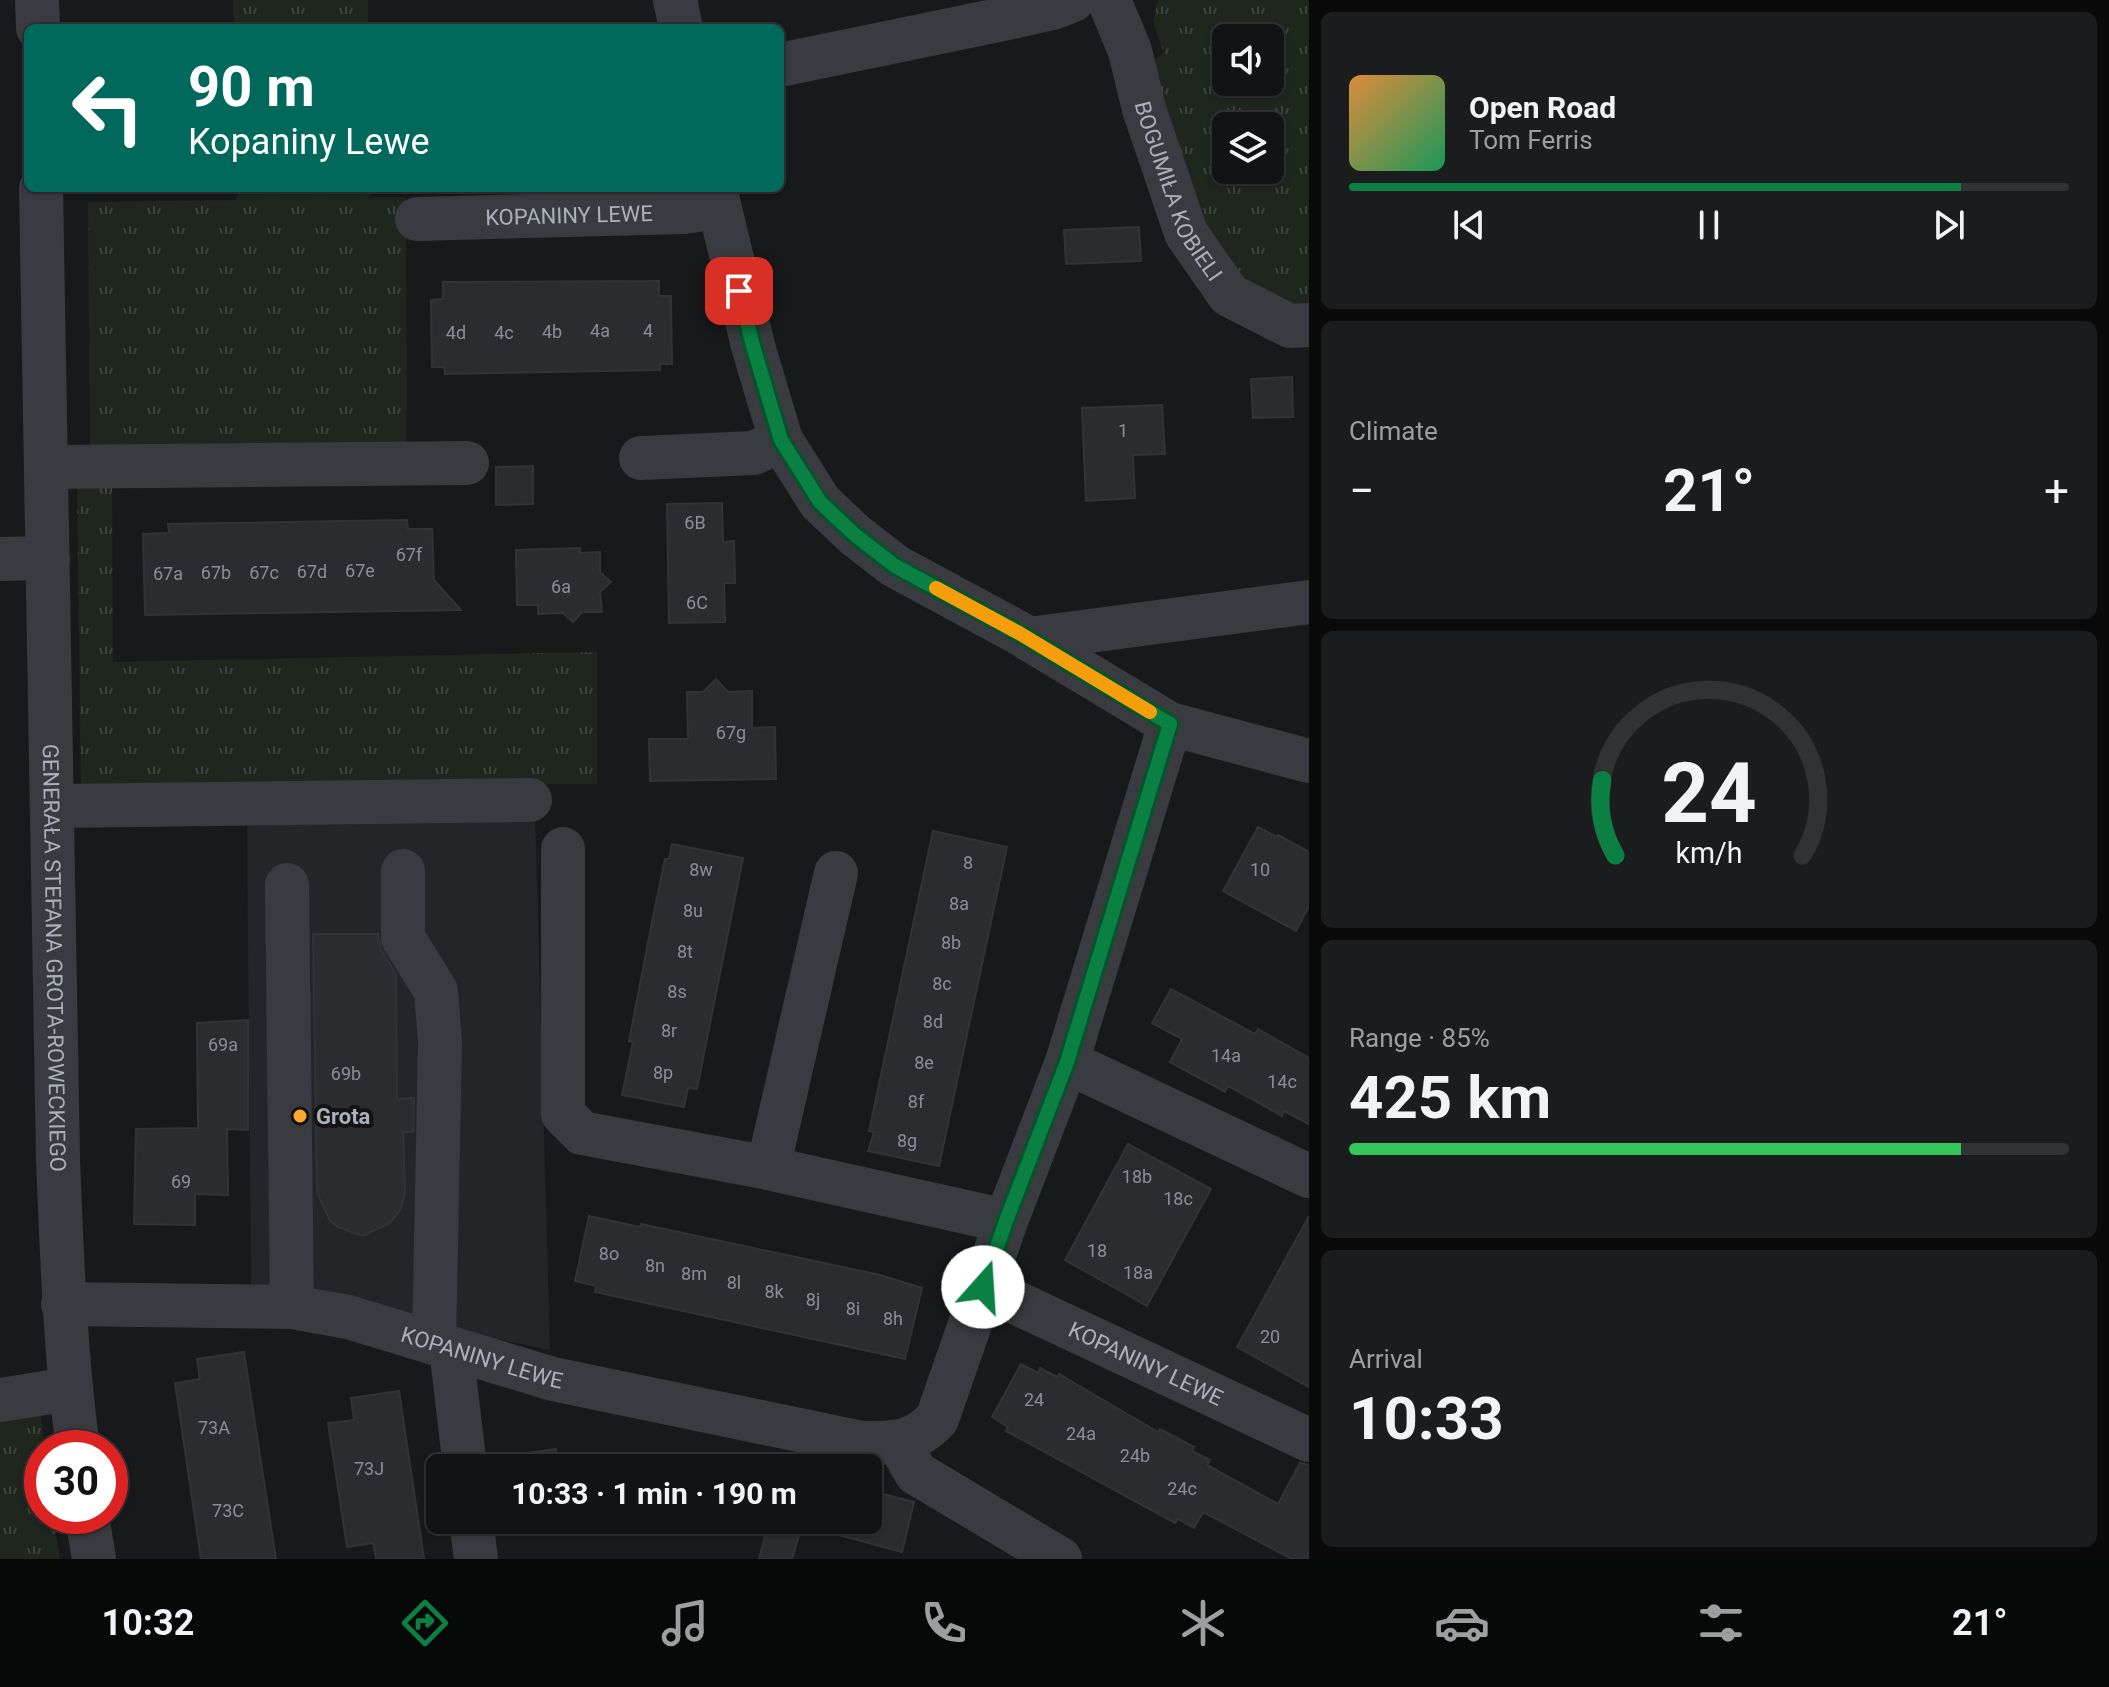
<!DOCTYPE html>
<html lang="en">
<head>
<meta charset="utf-8">
<style>
	:root { --surface:#121314; --page:#1b1c1d; --text:#f1f3f6; --muted:#9c9ea0; --line:#313234; --accent:#0b8043 }
	body { margin:0; font-family:Roboto,sans-serif; background:var(--page); color:var(--text); height:100vh; display:flex; flex-direction:column; font-size:30px; white-space:nowrap }
	* { box-sizing:border-box; margin:0 }
	p { font-size:26px; color:var(--muted) }
	.icon { flex:none; width:44px; height:44px; fill:none; stroke:currentColor; stroke-width:2; stroke-linecap:round; stroke-linejoin:round }
	.map { position:relative; flex:1; overflow:hidden }
	.panel { display:flex; flex-direction:column; gap:12px; padding:12px; background:#0a0a0b; width:800px }
	.panel>* { flex:none }
	.banner { position:absolute; left:24px; top:24px; width:760px; height:168px; border-radius:12px; box-shadow:0 2px 6px #0004,0 0 0 2px var(--line); background:#00695c; color:#fff; overflow:hidden }
	.buttons { position:absolute; left:1212px; top:24px; display:grid; gap:16px }
	.buttons a { display:grid; place-items:center; width:72px; height:72px; border-radius:12px; background:var(--surface); box-shadow:0 2px 6px #0004,0 0 0 2px var(--line); font-size:40px }
	.speed { position:absolute; left:24px; top:1430px; display:flex; gap:16px; font-size:40px; font-weight:700; text-align:center }
	.speed>* { display:grid; place-content:center; width:104px; height:104px; border-radius:50%; background:var(--surface); box-shadow:0 2px 6px #0004,0 0 0 2px var(--line); line-height:1 }
	.speed .limit { border:12px solid #d22; background:#fff; color:#111 }
	.pin { position:absolute; display:grid; place-items:center; width:68px; height:68px; color:#fff; margin:-34px; border-radius:16px; box-shadow:0 4px 12px #0006 }
	.me { position:absolute; width:88px; margin:-44px; rotate:19deg; stroke-linejoin:round; filter:drop-shadow(0 0 6px #0008) }
	.turn { display:flex; align-items:center; gap:28px; height:168px; padding:0 32px; font-size:36px }
	.turn .icon { width:104px; height:104px; stroke-width:2.5 }
	.turn b { display:block; font-size:56px; line-height:68px }
	.big { font-size:60px; font-weight:700; line-height:1.1 }
	.panel .widget { flex:1; display:flex; flex-direction:column; justify-content:center; gap:12px; min-width:0; padding:0 28px; border-radius:12px; background:var(--page) }
	.panel .dial { align-items:center; gap:0 }
	.dial svg { height:208px; overflow:visible; fill:none; stroke:var(--line); stroke-width:7; stroke-linecap:round; text-anchor:middle }
	.dial text { fill:var(--text); stroke:none }
	.song { display:flex; align-items:center; gap:24px }
	.cover { width:96px; height:96px; border-radius:12px; background:linear-gradient(135deg,hsl(30 70% 55%),hsl(150 70% 35%)) }
	.played { height:8px; border-radius:4px; background:linear-gradient(90deg,var(--accent) 85%,var(--line) 85%) }
	.keys { display:flex; justify-content:space-around; direction:ltr }
	.heat { display:flex; justify-content:space-between; align-items:center; font-size:44px; direction:ltr }
	.charge { height:12px; border-radius:6px; background:linear-gradient(90deg,#34c759 85%,var(--line) 0) }
	.trip { position:absolute; left:426px; top:1454px; width:456px; height:80px; border-radius:12px; background:var(--surface); box-shadow:0 2px 6px #0004,0 0 0 2px var(--line); font-weight:700; line-height:80px; text-align:center }
	.tab-bar { display:flex; height:128px; justify-content:space-around; align-items:center; background:#070808; color:var(--muted) }
	.tab-bar .icon { width:56px; height:56px }
	.tab-bar .on { color:var(--accent) }
	.tab-bar b { font-size:36px; color:var(--text) }
	main { display:flex; flex:1; min-height:0 }
	.map>svg:first-child { display:block }
</style>
</head>
<body>
<main>
<div class="map">
<svg width="1309" height="1559" viewBox="0 0 1309 1559">
	<defs>
		<pattern id="grass-tufts" width="24" height="20" patternUnits="userSpaceOnUse" patternTransform="scale(2)"><rect width="24" height="20" fill="#1e261e"/><path d="M3 7l-1-3M5 7V3M7 7l1-3M15 17l-1-3M17 17v-4M19 17l1-3" fill="none" stroke="#3c433d"/></pattern>
	</defs>
	<rect width="100%" height="100%" fill="#18191b"/>
	<path fill="#242528" d="M535,815L550,1350L251,1288L247,818Z"/>
	<g fill="url(#grass-tufts)" fill-rule="evenodd">
		<path d="M233,0H368V28H234Z"/>
		<path d="M1158,0H1309V308H1294L1249,289L1211,240L1180,168L1152,60L1164,53L1153,21ZM1226,38H1270V82H1226ZM1226,126H1270V170H1226Z"/>
		<path d="M237,188H371V197H406L407,447L90,450L88,202L236,200Z"/>
		<path d="M112,481L113,662L597,652V784L81,787L77,483Z"/>
		<path d="M40,1403L44,1448H42V1516H53L60,1559H0V1410Z"/>
	</g>
	<g fill="#2b2c2f" stroke="#323337" stroke-width="2">
		<path d="M1139,227L1141,261L1066,264L1064,230Z"/>
		<path d="M659,281V296H671L672,364H660V370L445,374L444,367H432L431,300L443,299V282Z"/>
		<path d="M1292,377L1293,417L1253,418L1251,379Z"/>
		<path d="M1162,405L1165,454L1133,455L1135,498L1086,501L1082,408Z"/>
		<path d="M533,466V504L496,505V467Z"/>
		<path d="M722,503L723,542L734,541L735,583H724L725,622L669,623L667,504Z"/>
		<path d="M407,520L408,529H432L434,580L461,610L145,615L143,534L169,533L168,524Z"/>
		<path d="M580,548V553L600,552V572L611,582L600,592L602,612H582L573,622L563,613L538,614V605H517L516,550Z"/>
		<path d="M716,679L728,692L752,691V728L775,727L776,779L650,781L649,739H688L687,692H703Z"/>
		<path d="M1258,827L1277,837L1278,835L1309,852V906L1296,931L1223,891Z"/>
		<path d="M933,831L1007,847L939,1166L868,1151L874,1132L869,1131Z"/>
		<path d="M672,844L743,858L697,1089L688,1088L684,1107L622,1095L633,1042L629,1041L653,917L665,859H669Z"/>
		<path d="M313,934H378L381,950L396,974L397,1099L414,1098L413,1132H403L405,1193L401,1209L390,1223L363,1236L338,1227L330,1221L317,1192Z"/>
		<path d="M1171,989L1255,1034L1258,1029L1309,1058V1124L1284,1111L1282,1116L1228,1086L1225,1092L1170,1062L1182,1039L1152,1023Z"/>
		<path d="M248,1020V1130L227,1129L228,1195L195,1194V1225L134,1224L136,1129L198,1128L197,1023Z"/>
		<path d="M1128,1144L1211,1189L1147,1306L1065,1260Z"/>
		<path d="M589,1216L640,1227L641,1224L880,1275L922,1288L905,1359L595,1292L596,1286L575,1281Z"/>
		<path d="M1309,1216V1387L1237,1347Z"/>
		<path d="M244,1352L276,1559H201L175,1383L200,1379L197,1359Z"/>
		<path d="M1021,1364L1038,1373L1040,1368L1057,1377L1059,1374L1158,1432L1160,1429L1194,1447L1192,1451L1210,1460L1207,1465L1278,1504L1300,1463L1309,1465V1559H1292L1203,1512L1194,1528L1178,1519L1175,1523L1006,1431L1008,1427L992,1417Z"/>
		<path d="M399,1391L424,1559H376L373,1543L347,1547L328,1423L354,1420L351,1398Z"/>
		<path d="M556,1449L558,1468H516L514,1455Z"/>
		<path d="M868,1490L914,1502L902,1552L802,1525L792,1559H759L769,1520H868Z"/>
	</g>
	<g fill="none" stroke-linecap="round" stroke-linejoin="round">
		<g stroke="#393b40" stroke-width="44">
			<path d="M37,0L38,28"/>
			<path d="M675,0L681,28"/>
			<path id="s1" d="M1109,0L1130,51L1144,109L1186,233L1229,295L1290,326L1309,325"/>
			<path d="M780,65L1008,18L1056,7L1073,0"/>
			<path id="s2" d="M41,188L58,1160C62,1256 65,1352 78,1448"/>
			<path d="M715,188L753,346L781,440L820,502L855,535L895,566L1019,633L1170,724L1309,761"/>
			<path id="s3" d="M417,219L684,212L719,207"/>
			<path d="M641,458L754,453L781,440"/>
			<path d="M47,467L467,463"/>
			<path d="M0,559L48,558"/>
			<path d="M1029,639L1309,602"/>
			<path d="M53,806L530,800"/>
			<path d="M563,849V1114L582,1133L768,1168L1006,1221"/>
			<path d="M403,871V938L436,991L440,1042L434,1343"/>
			<path d="M287,885L292,1307"/>
			<path d="M1067,1062L1309,1176"/>
			<path d="M768,1168L836,873"/>
			<path id="s4" d="M983,1287L1309,1440"/>
			<path id="s5" d="M63,1304L292,1307L348,1317L553,1379L862,1443C895,1443 913,1444 937,1419L1006,1221L1067,1062L1170,724"/>
			<path d="M451,1348L465,1468"/>
			<path d="M0,1400L70,1389"/>
			<path d="M899,1443L916,1473L1060,1559"/>
			<path d="M87,1516L94,1559"/>
			<path d="M471,1520L476,1559"/>
		</g>
	</g>
	<g fill="none" stroke-linecap="round" stroke-linejoin="round">
		<defs>
			<path id="route" d="M739,291L753,346L781,440L820,502L855,535L895,566L1019,633L1170,724L1067,1062L1006,1221L983,1287"/>
		</defs>
		<use href="#route" stroke="#07532c" stroke-width="20"/>
		<use href="#route" stroke="#0b8043" stroke-width="14"/>
		<path stroke="#f59e0b" stroke-width="14" d="M936,588L1019,633L1150,712"/>
	</g>
	<circle fill="#fea82d" stroke="#131316" stroke-width="3" cx="300" cy="1116" r="8"/>
	<g text-anchor="middle" stroke-width="8" stroke-linejoin="round" paint-order="stroke">
		<g font-size="18" fill="#8a8f97">
			<text x="600" y="337">4a</text>
			<text x="648" y="337">4</text>
			<text x="552" y="338">4b</text>
			<text x="456" y="339">4d</text>
			<text x="504" y="339">4c</text>
			<text x="1123" y="437">1</text>
			<text x="695" y="529">6B</text>
			<text x="409" y="561">67f</text>
			<text x="360" y="577">67e</text>
			<text x="312" y="578">67d</text>
			<text x="216" y="579">67b</text>
			<text x="264" y="579">67c</text>
			<text x="168" y="580">67a</text>
			<text x="561" y="593">6a</text>
			<text x="697" y="609">6C</text>
			<text x="731" y="739">67g</text>
			<text x="968" y="869">8</text>
			<text x="701" y="876">8w</text>
			<text x="1260" y="876">10</text>
			<text x="959" y="910">8a</text>
			<text x="693" y="917">8u</text>
			<text x="951" y="949">8b</text>
			<text x="685" y="958">8t</text>
			<text x="942" y="990">8c</text>
			<text x="677" y="998">8s</text>
			<text x="933" y="1028">8d</text>
			<text x="669" y="1037">8r</text>
			<text x="223" y="1051">69a</text>
			<text x="1226" y="1062">14a</text>
			<text x="924" y="1069">8e</text>
			<text x="663" y="1079">8p</text>
			<text x="346" y="1080">69b</text>
			<text x="1282" y="1088">14c</text>
			<text x="916" y="1108">8f</text>
			<text x="907" y="1147">8g</text>
			<text x="1137" y="1183">18b</text>
			<text x="181" y="1188">69</text>
			<text x="1178" y="1205">18c</text>
			<text x="1097" y="1257">18</text>
			<text x="609" y="1260">8o</text>
			<text x="655" y="1272">8n</text>
			<text x="1138" y="1279">18a</text>
			<text x="694" y="1280">8m</text>
			<text x="734" y="1289">8l</text>
			<text x="774" y="1298">8k</text>
			<text x="813" y="1306">8j</text>
			<text x="853" y="1315">8i</text>
			<text x="893" y="1325">8h</text>
			<text x="1270" y="1343">20</text>
			<text x="1034" y="1406">24</text>
			<text x="214" y="1434">73A</text>
			<text x="1081" y="1440">24a</text>
			<text x="1135" y="1462">24b</text>
			<text x="369" y="1475">73J</text>
			<text x="1182" y="1495">24c</text>
			<text x="228" y="1517">73C</text>
		</g>
		<g font-size="22" fill="#aab1bb" stroke="#131316">
			<text dy="8" stroke="none"><textPath href="#s1" startOffset="204">BOGUMIŁA KOBIELI</textPath></text>
			<text dy="8" stroke="none"><textPath href="#s3" startOffset="152">KOPANINY LEWE</textPath></text>
			<text dy="8" stroke="none"><textPath href="#s2" startOffset="770">GENERAŁA STEFANA GROTA-ROWECKIEGO</textPath></text>
			<text dy="8" stroke="none"><textPath href="#s5" startOffset="426">KOPANINY LEWE</textPath></text>
			<text dy="8" stroke="none"><textPath href="#s4" startOffset="180">KOPANINY LEWE</textPath></text>
		</g>
		<g font-size="22" font-weight="bold" fill="#aab1bb" stroke="#131316" text-anchor="start">
			<text x="316" y="1124">Grota</text>
		</g>
	</g>
</svg>
<div class="buttons">
<a><svg class="icon" aria-label="sound" viewBox="0 0 24 24"><path d="M4 9h4l5-4v14l-5-4H4zM17 9q2 3 0 6"/></svg></a>
<a><svg class="icon" aria-label="layers" viewBox="0 0 24 24"><path d="M12 4l9 5-9 5-9-5zM3 14l9 5 9-5"/></svg></a>
</div>
<div class="speed"><div class="limit">30</div></div>
<div class="pin" style="left:739px;top:291px;background:#d93025"><svg class="icon" aria-label="arrive" viewBox="0 0 24 24"><path d="M6 21V4h12l-3 4 3 4H6"/></svg></div>
<svg class="me" style="left:983px;top:1287px" viewBox="-20 -20 40 40"><circle r="19" fill="#fff"/><path d="M0-13L10 11 0 6-10 11z" fill="#0b8043"/></svg>
<div class="trip">10:33 · 1 min · 190 m</div>
<div class="banner">
<div class="turn"><svg class="icon" aria-label="left" viewBox="0 0 24 24"><path d="M17 20v-9H6M10 6l-5 5 5 5"/></svg><div><b>90 m</b>Kopaniny Lewe</div></div>
</div>
</div>
<section class="panel">
<div class="widget">
<div class="song"><i class="cover"></i><div><b>Open Road</b><p>Tom Ferris</p></div></div>
<div class="played"></div>
<div class="keys"><svg class="icon" aria-label="previous" viewBox="0 0 24 24"><path d="M18 5L8 12l10 7zM5 5v14"/></svg><svg class="icon" aria-label="pause" viewBox="0 0 24 24"><path d="M8 5v14M16 5v14"/></svg><svg class="icon" aria-label="next" viewBox="0 0 24 24"><path d="M6 5l10 7-10 7zM19 5v14"/></svg></div>
</div>
<div class="widget"><p>Climate</p>
<div class="heat"><a>−</a><b class="big">21°</b><a>+</a></div>
</div>
<div class="widget dial"><svg viewBox="0 0 100 80">
<path d="M14 69A42 42 0 1 1 86 69"/>
<path d="M14 69A42 42 0 0 1 9 40" stroke="#0b8043"/>
<text x="50" y="56" font-size="32" font-weight="700">24</text>
<text x="50" y="72" font-size="11">km/h</text>
</svg></div>
<div class="widget"><p>Range · 85%</p><b class="big">425 km</b><div class="charge"></div></div>
<div class="widget"><p>Arrival</p><b class="big">10:33</b></div>
</section>
</main>
<nav class="tab-bar">
<b>10:32</b>
<svg class="icon on" aria-label="directions" viewBox="0 0 24 24"><path d="M12 3l9 9-9 9-9-9zM9 14v-3h6M13 9l2 2-2 2"/></svg>
<svg class="icon" aria-label="music" viewBox="0 0 24 24"><path d="M9 18V5l10-2v13"/><circle cx="6" cy="18" r="3"/><circle cx="16" cy="16" r="3"/></svg>
<svg class="icon" aria-label="phone" viewBox="0 0 24 24"><path d="M5 4h4l2 5-3 2q2 4 5 5l2-3 5 2v4C11 20 4 13 5 4z"/></svg>
<svg class="icon" aria-label="climate" viewBox="0 0 24 24"><path d="M12 3v18M4 7l16 10M4 17L20 7"/></svg>
<svg class="icon" aria-label="car" viewBox="0 0 24 24"><path d="M5 17H2v-5l4-1 3-4h7l3 4 3 1v5h-3M9 17h6M6 11h13"/><circle cx="7" cy="17" r="2"/><circle cx="17" cy="17" r="2"/></svg>
<svg class="icon" aria-label="filters" viewBox="0 0 24 24"><path d="M4 7h16M4 17h16"/><circle cx="9" cy="7" r="2"/><circle cx="15" cy="17" r="2"/></svg>
<b>21°</b>
</nav>
</body>
</html>
